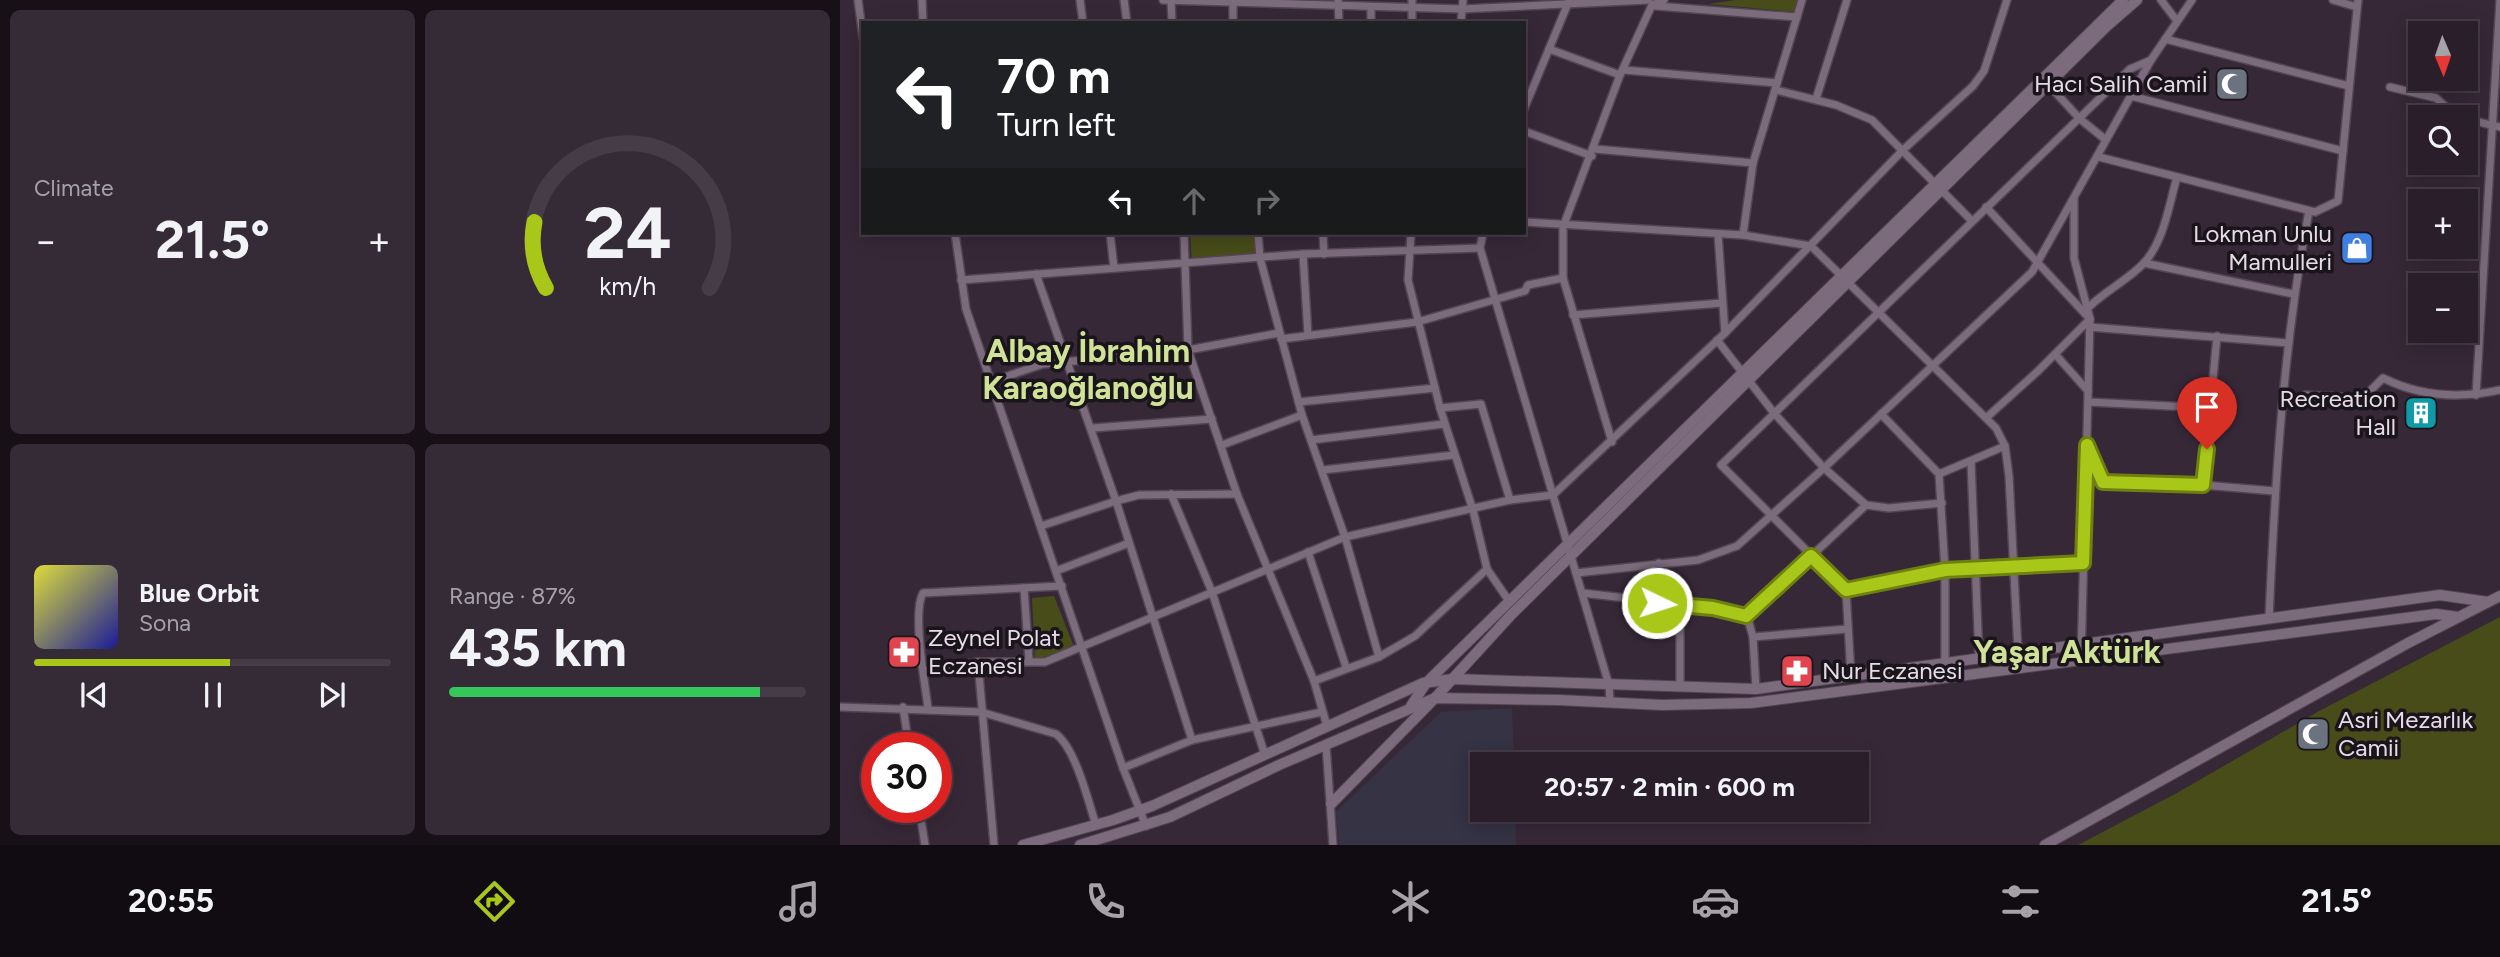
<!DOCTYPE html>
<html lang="en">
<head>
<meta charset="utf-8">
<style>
	:root { --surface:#291e2a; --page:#352b36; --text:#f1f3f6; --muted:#a5a2a8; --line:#453c47; --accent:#a9c719 }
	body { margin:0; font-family:Figtree,sans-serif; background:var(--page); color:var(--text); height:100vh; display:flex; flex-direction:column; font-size:26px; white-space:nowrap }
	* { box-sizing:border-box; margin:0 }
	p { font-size:23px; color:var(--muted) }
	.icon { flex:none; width:38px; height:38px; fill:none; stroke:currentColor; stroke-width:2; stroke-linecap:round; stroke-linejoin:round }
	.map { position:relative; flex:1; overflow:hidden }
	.details { display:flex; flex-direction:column; gap:10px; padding:10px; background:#171017; width:840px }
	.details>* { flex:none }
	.banner { position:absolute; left:21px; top:21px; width:665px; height:214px; border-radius:0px; box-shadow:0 4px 18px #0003,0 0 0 2px var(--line); background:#202124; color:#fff; overflow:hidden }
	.needle { width:46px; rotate:178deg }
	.controls { position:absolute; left:1568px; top:21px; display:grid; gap:14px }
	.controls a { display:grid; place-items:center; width:70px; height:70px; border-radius:0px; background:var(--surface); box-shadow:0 4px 18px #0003,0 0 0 2px var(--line); font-size:35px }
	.speed { position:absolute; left:21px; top:732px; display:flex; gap:14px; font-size:35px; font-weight:700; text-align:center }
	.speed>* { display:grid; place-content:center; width:91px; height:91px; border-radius:50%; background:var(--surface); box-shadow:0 4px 18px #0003,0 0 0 2px var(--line); line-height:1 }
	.speed .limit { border:10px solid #d22; background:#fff; color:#111 }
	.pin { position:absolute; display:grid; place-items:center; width:60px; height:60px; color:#fff; margin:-72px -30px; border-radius:50% 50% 50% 0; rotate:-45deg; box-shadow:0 0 7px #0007 }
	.pin .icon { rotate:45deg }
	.me { position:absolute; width:77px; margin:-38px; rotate:94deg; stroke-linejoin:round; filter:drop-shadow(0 0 5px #0008) }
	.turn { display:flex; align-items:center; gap:24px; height:147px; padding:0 21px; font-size:32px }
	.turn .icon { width:91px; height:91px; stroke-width:2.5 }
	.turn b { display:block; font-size:49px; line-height:60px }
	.lanes { display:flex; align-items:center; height:66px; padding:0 21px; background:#0003; justify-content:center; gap:35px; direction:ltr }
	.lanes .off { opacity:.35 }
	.big { font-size:52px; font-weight:700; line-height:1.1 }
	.details .card { flex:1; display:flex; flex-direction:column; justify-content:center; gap:10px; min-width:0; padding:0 24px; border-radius:10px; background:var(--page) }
	.details .dial { align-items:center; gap:0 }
	.dial svg { height:182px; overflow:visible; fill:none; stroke:var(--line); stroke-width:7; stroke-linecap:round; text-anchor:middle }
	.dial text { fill:var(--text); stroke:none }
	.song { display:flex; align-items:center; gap:21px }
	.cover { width:84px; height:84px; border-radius:10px; background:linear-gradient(135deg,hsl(60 70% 55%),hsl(240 70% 35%)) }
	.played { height:7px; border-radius:4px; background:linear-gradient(90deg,var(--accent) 55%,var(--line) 55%) }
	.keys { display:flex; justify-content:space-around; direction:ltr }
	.heat { display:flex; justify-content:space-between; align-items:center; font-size:38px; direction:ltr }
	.charge { height:10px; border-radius:5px; background:linear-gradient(90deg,#34c759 87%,var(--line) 0) }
	.details .tiles { flex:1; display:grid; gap:10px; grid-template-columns:repeat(2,1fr) }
	.trip { position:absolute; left:630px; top:752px; width:399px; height:70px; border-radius:0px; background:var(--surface); box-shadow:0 4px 18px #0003,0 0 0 2px var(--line); font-weight:700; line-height:70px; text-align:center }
	.menu { display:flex; height:112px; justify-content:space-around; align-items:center; background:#100c11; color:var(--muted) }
	.menu .icon { width:49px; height:49px }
	.menu .selected { color:var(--accent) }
	.menu b { font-size:32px; color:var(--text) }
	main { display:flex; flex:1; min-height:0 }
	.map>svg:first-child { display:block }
</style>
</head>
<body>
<main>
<section class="details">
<div class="tiles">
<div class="card"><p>Climate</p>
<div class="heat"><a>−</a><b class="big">21.5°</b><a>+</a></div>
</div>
<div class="card dial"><svg viewBox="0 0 100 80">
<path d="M14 69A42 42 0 1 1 86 69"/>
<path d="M14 69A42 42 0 0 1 9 40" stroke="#a9c719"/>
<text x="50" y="56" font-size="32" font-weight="700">24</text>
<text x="50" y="72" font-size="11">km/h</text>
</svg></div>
<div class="card">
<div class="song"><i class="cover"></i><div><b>Blue Orbit</b><p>Sona</p></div></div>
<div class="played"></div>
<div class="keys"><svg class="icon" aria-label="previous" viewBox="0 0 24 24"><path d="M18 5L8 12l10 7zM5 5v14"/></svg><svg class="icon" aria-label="pause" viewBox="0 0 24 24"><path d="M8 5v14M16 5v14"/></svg><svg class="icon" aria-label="next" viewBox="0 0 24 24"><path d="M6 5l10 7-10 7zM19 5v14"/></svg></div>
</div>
<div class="card"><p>Range · 87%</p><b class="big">435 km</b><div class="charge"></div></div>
</div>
</section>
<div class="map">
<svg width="1660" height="845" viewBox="0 0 1660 845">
	<rect width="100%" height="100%" fill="#372838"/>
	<path fill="#353344" d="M672,708L674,765H642V810H675L676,845H499L496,812L601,712Z"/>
	<g fill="#474c19">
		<path d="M896,0H959L956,12L868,4Z"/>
		<path d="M350,233H413L417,260L352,265Z"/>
		<path d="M214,596L234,647L232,650L195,659L192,598Z"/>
		<path d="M1660,617V845H1238L1335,794L1481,710Z"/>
	</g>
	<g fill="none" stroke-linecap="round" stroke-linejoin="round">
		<defs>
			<g id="minor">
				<path d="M18,0L23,37"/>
				<path d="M82,0L83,23"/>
				<path d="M240,0L243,23"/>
				<path d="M284,0L287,23"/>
				<path d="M323,0L622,9L809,0"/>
				<path d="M331,0L332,23"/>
				<path d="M498,0L499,23"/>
				<path d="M1321,0L1337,21"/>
				<path d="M1493,0L1517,7"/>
				<path d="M816,6L957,17"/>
				<path d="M531,7V23"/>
				<path d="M393,23V3"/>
				<path d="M572,23V0"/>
				<path d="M621,23L623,0"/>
				<path d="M1325,39L1509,86"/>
				<path d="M709,49L780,75"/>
				<path d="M784,70L937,83"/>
				<path d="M1205,81L1240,119L1266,140"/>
				<path d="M1550,87L1596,98L1617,117"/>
				<path d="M936,90L996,105L1032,120L1131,220"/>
				<path d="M1291,96L1503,151"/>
				<path d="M976,99L1007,0"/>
				<path d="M684,109L729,1"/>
				<path d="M1626,119L1660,127"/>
				<path d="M684,131L752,156"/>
				<path d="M755,149L913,163"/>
				<path d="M1259,157L1475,212L1498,201L1518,0"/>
				<path d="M1234,198V258L1250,319L1241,660"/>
				<path d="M1146,207L1250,319L1198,371L1146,418"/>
				<path d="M684,222L903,235L971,246L1156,428L1165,446L1169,476L1178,651"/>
				<path d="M115,233L126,309L283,768L306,826"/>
				<path d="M270,233L274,268"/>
				<path d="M344,233L348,350L397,494L474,681L487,726"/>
				<path d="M418,233L420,258L462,415L505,537L539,657"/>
				<path d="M483,233L484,254"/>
				<path d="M571,233L568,280L600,408L633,510L647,569L669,601"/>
				<path d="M643,233L640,248L769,685L770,701"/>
				<path d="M878,234L885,333"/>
				<path d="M903,235L913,163L962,0"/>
				<path d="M463,254L468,335"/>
				<path d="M1304,263L1453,294"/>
				<path d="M196,274L276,501L201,526"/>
				<path d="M121,280L463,254L640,248"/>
				<path d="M1249,307C1265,291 1288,280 1304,263C1324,241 1329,205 1337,177"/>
				<path d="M733,315L882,303"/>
				<path d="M1249,327L1449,343"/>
				<path d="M441,339L577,322L685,291L688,285L723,278"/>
				<path d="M877,340L934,413L984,468L1026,505L1049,508L1102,503"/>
				<path d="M1215,354L1248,391"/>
				<path d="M150,382L203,364L348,350L439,333"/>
				<path d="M1465,395L1523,398L1543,378C1581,397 1619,399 1660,390"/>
				<path d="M1636,395L1660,0"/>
				<path d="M459,402L595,388"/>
				<path d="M1248,402L1370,408"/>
				<path d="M600,408L641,404L670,500"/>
				<path d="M1041,414L1099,474L1105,570V663"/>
				<path d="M253,428L372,419"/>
				<path d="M471,440L604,424"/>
				<path d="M772,442L723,278V227L780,75L812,5L824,0"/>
				<path d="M382,445L462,415"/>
				<path d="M1247,446L1263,482L1363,485L1434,491"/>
				<path d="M1131,462L1139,656"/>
				<path d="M483,470L614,455"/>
				<path d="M1099,474L1165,446"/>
				<path d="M1363,485L1377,336"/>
				<path d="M331,494L372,592L425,755"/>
				<path d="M468,552L506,667"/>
				<path d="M1243,563L1105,570L1006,590L881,465L1290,69L1311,60"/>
				<path d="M216,571L289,543"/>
				<path d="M736,573L858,560L897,546L984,468L1192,272L1311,60L1352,0"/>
				<path d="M184,588L189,660"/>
				<path d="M1006,590L1011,675"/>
				<path d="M742,593L873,608L907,616L1026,505"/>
				<path d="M817,603L819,563"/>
				<path d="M840,604V687"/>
				<path d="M907,616L913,637L916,689"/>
				<path d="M1429,619C1435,482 1443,345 1469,211"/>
				<path d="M913,637L1007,629"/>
				<path d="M138,662L154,845"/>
				<path d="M84,671L138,662H205L505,537L670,500L713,495L885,333L1064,149L1133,86L1144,71L1167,0"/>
				<path d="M474,681L539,657L575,636L647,569"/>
				<path d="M0,707L141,712L216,734C236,749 248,801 256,825"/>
				<path d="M63,707L69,747"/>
				<path d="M88,708C85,684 72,612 83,593L222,586"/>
				<path d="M352,740L276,501L299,495L397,494"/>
				<path d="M486,744L493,845"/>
				<path d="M283,768L352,740L482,712"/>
				<path d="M79,807L85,845"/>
			</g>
			<g id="tertiary">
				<path d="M571,706L586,683L1283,0"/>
				<path d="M491,804L595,698L671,615L1267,26L1297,0"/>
				<path d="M183,845L273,820L312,806L583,683L613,679L916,689L1600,595L1648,602"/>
				<path d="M240,845L330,817L439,765L595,698L719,700L822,705L911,703L1596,614L1618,617"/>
				<path d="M1205,845L1568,643L1660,596"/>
			</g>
		</defs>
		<use href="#minor" stroke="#524653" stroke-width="10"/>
		<use href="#tertiary" stroke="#524653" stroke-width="12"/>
		<use href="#minor" stroke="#7c6b7d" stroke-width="7"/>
		<use href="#tertiary" stroke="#7c6b7d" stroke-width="10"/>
	</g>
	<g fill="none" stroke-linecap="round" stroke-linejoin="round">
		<defs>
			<path id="route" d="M817,603L873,608L906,616L971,556L1006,590L1105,570L1243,563L1247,445L1263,482L1363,485L1367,449"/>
		</defs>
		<use href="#route" stroke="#6e8110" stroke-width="18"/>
		<use href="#route" stroke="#a9c719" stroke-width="12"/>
	</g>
	<defs>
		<symbol id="mosque-square" viewBox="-11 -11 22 22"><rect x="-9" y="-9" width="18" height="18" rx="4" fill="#6b7280" stroke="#1a141b"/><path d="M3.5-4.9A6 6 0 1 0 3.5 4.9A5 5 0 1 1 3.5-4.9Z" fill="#fff"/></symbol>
		<symbol id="shop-square" viewBox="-11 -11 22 22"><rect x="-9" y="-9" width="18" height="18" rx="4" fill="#3f7fe0" stroke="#1a141b"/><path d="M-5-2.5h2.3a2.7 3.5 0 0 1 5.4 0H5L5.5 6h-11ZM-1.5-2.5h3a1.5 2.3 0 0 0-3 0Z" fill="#fff"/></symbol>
		<symbol id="building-square" viewBox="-11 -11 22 22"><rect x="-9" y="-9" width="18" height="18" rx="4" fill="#0f9aa8" stroke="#1a141b"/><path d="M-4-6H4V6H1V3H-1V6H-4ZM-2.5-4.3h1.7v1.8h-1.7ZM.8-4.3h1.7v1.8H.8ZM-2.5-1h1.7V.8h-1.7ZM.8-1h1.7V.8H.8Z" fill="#fff"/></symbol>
		<symbol id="pharmacy-square" viewBox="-11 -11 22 22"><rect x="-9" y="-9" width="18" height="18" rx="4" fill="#e0444e" stroke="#1a141b"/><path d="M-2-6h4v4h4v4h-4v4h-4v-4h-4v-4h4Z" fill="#fff"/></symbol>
	</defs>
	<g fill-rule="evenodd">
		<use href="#mosque-square" x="1373" y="65" width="38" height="38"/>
		<use href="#shop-square" x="1498" y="229" width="38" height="38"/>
		<use href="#building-square" x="1562" y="394" width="38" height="38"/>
		<use href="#pharmacy-square" x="45" y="633" width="38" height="38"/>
		<use href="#pharmacy-square" x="938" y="652" width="38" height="38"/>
		<use href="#mosque-square" x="1454" y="715" width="38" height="38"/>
	</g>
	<g text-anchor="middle" stroke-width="7" stroke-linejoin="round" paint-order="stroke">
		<g font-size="24" fill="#e6dce7" stroke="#1a141b" text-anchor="end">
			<text x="1368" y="92">Hacı Salih Camiİ</text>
			<text x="1492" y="242">Lokman Unlu<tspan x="1492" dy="28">Mamulleri</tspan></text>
			<text x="1556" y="407">Recreation<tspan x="1556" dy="28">Hall</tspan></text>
			<text x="88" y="646" text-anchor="start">Zeynel Polat<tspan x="88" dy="28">Eczanesi</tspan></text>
			<text x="982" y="679" text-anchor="start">Nur Eczanesi</text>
			<text x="1498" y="728" text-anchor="start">Asri Mezarlık<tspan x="1498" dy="28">Camii</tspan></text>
		</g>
		<g font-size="32" font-weight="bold" fill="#cfe297" stroke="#1a141b">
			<text x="248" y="362">Albay İbrahim<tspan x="248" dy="37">Karaoğlanoğlu</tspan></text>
			<text x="1227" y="663">Yaşar Aktürk</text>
		</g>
	</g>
</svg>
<div class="controls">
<a><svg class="needle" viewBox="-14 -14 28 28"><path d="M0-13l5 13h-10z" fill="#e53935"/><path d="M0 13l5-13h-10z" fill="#a5a2a8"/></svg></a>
<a><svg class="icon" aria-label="search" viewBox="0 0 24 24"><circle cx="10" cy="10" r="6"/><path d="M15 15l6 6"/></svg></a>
<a>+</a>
<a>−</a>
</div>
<div class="speed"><div class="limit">30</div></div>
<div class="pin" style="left:1367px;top:449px;background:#d93025"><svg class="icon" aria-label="arrive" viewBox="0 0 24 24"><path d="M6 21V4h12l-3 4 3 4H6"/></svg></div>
<svg class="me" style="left:817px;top:603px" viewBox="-20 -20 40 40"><circle r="17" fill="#a9c719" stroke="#fff" stroke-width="3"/><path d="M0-11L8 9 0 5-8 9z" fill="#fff"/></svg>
<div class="trip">20:57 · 2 min · 600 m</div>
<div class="banner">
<div class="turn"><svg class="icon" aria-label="left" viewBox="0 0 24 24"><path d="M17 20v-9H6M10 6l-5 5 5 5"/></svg><div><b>70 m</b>Turn left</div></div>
<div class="lanes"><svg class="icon" aria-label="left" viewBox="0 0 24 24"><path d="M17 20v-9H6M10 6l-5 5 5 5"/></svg><svg class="icon off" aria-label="ahead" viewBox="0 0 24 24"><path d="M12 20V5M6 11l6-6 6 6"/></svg><svg class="icon off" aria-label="right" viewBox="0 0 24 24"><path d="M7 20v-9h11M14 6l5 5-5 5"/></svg></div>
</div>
</div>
</main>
<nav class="menu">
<b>20:55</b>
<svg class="icon selected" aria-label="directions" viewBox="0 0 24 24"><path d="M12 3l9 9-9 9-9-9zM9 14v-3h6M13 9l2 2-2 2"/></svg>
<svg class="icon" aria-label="music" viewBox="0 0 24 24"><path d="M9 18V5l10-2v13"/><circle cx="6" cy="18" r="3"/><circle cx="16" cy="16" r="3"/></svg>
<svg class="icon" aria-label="phone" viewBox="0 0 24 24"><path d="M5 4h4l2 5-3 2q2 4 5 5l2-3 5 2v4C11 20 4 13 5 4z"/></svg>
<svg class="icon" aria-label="climate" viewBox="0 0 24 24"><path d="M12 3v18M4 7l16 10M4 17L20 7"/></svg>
<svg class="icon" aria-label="car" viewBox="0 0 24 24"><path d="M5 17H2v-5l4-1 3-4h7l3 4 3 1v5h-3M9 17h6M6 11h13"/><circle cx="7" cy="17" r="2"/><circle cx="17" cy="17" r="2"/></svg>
<svg class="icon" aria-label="filters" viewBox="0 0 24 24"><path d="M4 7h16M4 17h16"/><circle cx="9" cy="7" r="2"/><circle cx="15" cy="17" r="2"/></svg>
<b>21.5°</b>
</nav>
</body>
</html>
